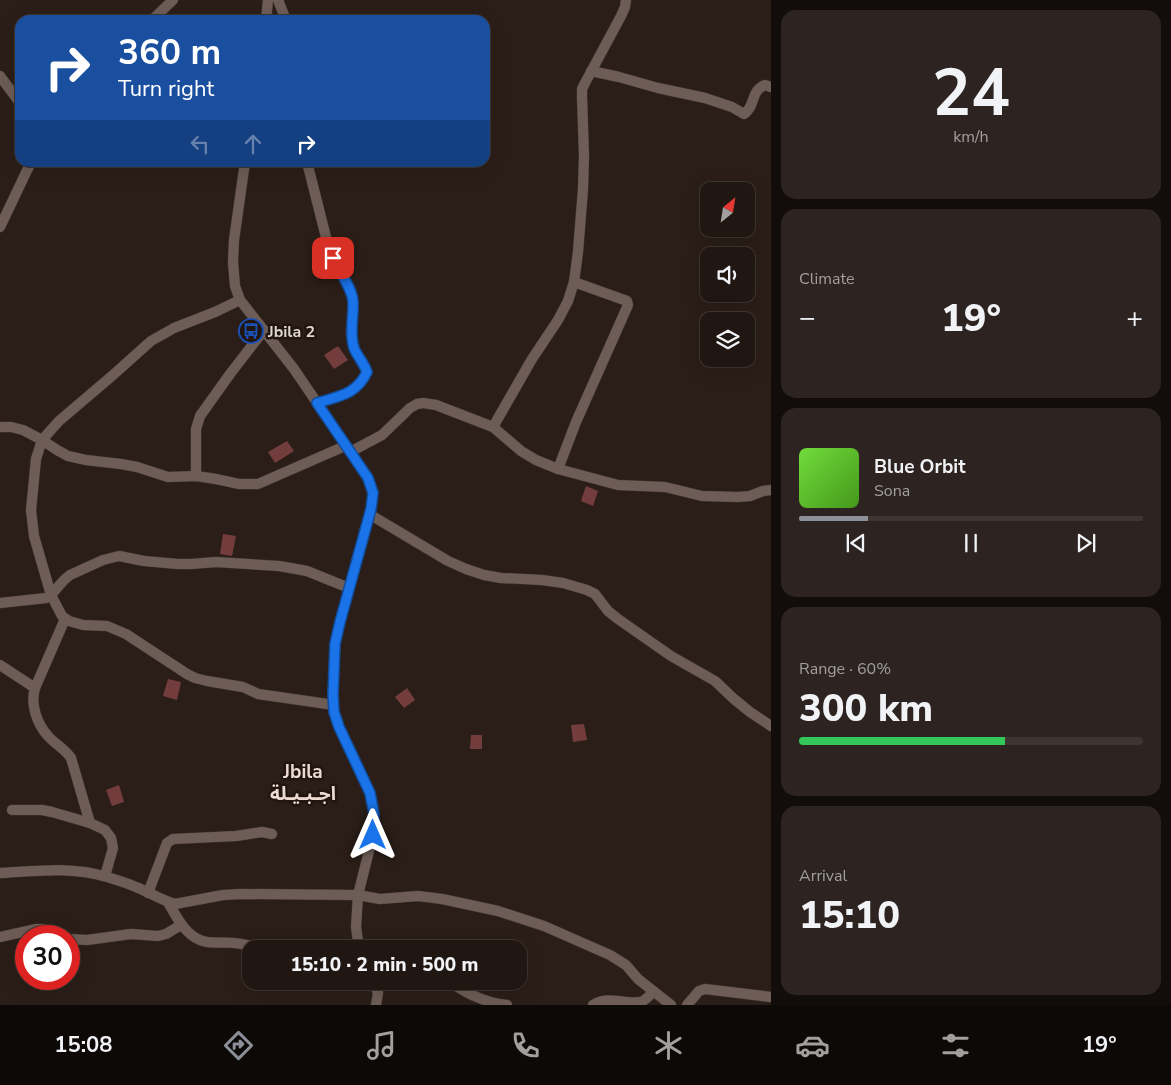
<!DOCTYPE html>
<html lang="en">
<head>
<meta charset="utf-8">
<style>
	:root { --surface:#201612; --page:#2d2320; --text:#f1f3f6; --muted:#a29f9f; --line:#3d3532; --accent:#8c9099 }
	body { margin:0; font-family:"Nunito Sans","Noto Sans Arabic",sans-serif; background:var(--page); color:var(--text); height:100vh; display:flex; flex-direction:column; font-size:19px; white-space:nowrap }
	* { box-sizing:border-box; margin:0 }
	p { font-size:16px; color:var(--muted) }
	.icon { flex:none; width:28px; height:28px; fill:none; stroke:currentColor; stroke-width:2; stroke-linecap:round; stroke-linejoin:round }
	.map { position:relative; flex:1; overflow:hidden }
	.side { display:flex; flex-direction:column; gap:10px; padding:10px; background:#120c0a; width:400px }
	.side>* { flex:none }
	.hud { position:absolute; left:15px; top:15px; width:475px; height:152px; border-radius:15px; box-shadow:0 5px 20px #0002,0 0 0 1px var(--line); background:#1a4fa0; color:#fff; overflow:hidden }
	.needle { width:32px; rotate:30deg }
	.fabs { position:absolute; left:700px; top:182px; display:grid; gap:10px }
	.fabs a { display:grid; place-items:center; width:55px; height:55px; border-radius:10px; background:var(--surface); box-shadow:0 5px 20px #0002,0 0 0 1px var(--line); font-size:25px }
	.speed { position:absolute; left:15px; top:925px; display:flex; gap:10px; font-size:25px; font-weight:700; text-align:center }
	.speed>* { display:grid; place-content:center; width:65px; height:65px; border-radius:50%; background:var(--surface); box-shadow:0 5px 20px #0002,0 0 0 1px var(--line); line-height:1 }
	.speed .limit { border:8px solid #d22; background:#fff; color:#111 }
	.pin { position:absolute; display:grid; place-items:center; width:42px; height:42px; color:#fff; margin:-21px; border-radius:10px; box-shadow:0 2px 8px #0006 }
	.me { position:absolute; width:55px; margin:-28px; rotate:0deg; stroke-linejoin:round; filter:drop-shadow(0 0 4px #0008) }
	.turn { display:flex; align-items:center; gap:18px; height:105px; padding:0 20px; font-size:22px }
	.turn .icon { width:65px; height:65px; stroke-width:2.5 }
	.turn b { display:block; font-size:35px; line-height:42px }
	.lanes { display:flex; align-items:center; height:48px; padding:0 20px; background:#0003; justify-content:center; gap:25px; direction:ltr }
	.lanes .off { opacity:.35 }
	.big { font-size:38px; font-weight:800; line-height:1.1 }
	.side .card { flex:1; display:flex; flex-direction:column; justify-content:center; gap:8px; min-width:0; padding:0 18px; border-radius:15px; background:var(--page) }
	.side .dial { align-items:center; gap:0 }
	.dial b { font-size:65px; line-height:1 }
	.song { display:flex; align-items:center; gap:15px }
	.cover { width:60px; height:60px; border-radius:8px; background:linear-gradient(135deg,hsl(100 70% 55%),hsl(100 70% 35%)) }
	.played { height:5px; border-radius:2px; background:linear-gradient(90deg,var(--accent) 20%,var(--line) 20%) }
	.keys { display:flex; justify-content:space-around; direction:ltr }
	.heat { display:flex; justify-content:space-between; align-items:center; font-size:28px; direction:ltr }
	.charge { height:8px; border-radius:4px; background:linear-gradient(90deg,#34c759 60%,var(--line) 0) }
	.trip { position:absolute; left:242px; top:940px; width:285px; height:50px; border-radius:15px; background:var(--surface); box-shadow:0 5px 20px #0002,0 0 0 1px var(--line); font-weight:800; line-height:50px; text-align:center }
	.tabs { display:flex; height:80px; justify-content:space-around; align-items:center; background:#0d0907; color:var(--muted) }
	.tabs .icon { width:35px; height:35px }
	.tabs .selected { color:var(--accent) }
	.tabs b { font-size:22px; color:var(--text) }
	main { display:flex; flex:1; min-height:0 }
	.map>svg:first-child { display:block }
</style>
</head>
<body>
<main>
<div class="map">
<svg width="771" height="1005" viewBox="0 0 771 1005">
	<rect width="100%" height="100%" fill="#2b1e18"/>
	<g fill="#743d3d">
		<path d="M338,346L348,360L334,369L324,355Z"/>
		<path d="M287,441L294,451L275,463L268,452Z"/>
		<path d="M586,486L598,491L593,506L581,501Z"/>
		<path d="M223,534L236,536L232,556L220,554Z"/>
		<path d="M168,679L181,682L177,700L163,696Z"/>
		<path d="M407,688L415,700L404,708L395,697Z"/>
		<path d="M584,724L587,740L573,742L571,725Z"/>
		<path d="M471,735H482V749H470Z"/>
		<path d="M119,785L124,802L112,806L106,790Z"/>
	</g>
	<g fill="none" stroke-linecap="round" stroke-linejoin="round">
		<defs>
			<g id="street">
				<path d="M278,0L286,20"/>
				<path d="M152,20L173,0"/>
				<path d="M266,20L268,0"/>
				<path d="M591,71L619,77L658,88L705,98L732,107L744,114C756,106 750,91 765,85L771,87"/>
				<path d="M0,76L20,103"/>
				<path d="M245,162L234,240L233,262L235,286L240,300L294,369L368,478L373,493L371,509L340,622L335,644L333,695L334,712L339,727L370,793L374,814L373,835L358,895L356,927L359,949"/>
				<path d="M307,162L329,249L341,274L351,291L353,301L351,334L354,348L367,372C356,395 338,396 317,403"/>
				<path d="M0,227L31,162"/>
				<path d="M240,300L215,312L174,328L151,341L113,375L59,421L42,440L36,459L31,510L34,536L51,595L62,616L69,621L83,625L107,626L126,634L187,674L195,678L207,681L243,687L258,694L334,705"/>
				<path d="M0,427H11L23,430L42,440L57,450L68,456L86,460L121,464L137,467L168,477L196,476L216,479L239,484H258L345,446"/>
				<path d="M493,427L532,359L558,320L568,301L574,282L578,252L583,189L584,156L582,97V89L585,83L621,16L625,7L626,0"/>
				<path d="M350,452L382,435L410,408L417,404L423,403L436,405L493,427L521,451L536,460L558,469L618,485L665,487L702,496L738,497L750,496L763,491L771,490"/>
				<path d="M558,469L576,422L628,305L627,301L574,282"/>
				<path d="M196,476V429L200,416L230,374L264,330"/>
				<path d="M369,514L448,561L466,569L484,575L501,578L542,580L563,583L587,590L595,594L608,611L618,619L671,656L715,681L734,699L750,712L771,726"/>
				<path d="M0,603L46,598L51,595L64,580L70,575L103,560L119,556L144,561L178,564H191L216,562L279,566L307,571L349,588"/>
				<path d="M65,619L35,688C30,704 37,724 48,736C55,744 64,748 71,758L90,823"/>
				<path d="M0,665L35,688"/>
				<path d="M12,810H42L52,812L90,823L105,830L111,838L113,848L105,876"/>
				<path d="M0,873C35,871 72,866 107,877C117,880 127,883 136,887C149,892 161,900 175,904L223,895L240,894L358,895L380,899L418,896L442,899L498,911L544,926L610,955L626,965L638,979L671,1005"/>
				<path d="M148,893L167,843L173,839L236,836L262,832L272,834"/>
				<path d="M168,902C177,918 187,939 207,942C216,943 225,942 234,943C246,944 257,948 269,949"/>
				<path d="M0,937L36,929H43L59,936"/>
				<path d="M69,939L87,940L131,934L158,936L166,934L181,925"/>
				<path d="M279,949L307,947L318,949"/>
				<path d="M373,981L378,993L376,1005"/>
				<path d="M444,981C455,984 463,991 472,995C483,1000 495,1004 507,1005"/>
				<path d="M593,1005C608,995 625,1005 641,1002C646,1000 649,996 653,992"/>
				<path d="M687,1005L699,991L705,989L771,997"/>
			</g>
		</defs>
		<use href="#street" stroke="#443935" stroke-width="11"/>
		<use href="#street" stroke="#6d5d56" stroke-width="10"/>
	</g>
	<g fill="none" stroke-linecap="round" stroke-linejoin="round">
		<defs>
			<path id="route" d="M333,258C339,271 352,288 353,301C354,316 349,333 354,348C357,356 364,363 367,372C356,395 339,396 317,403L368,478L373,493L371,509L340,622L335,644L333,695L334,712L339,727L370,793L374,814L373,835"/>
		</defs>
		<use href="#route" stroke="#114b97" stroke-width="12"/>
		<use href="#route" stroke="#1a73e8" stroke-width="9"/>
	</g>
	<defs>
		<symbol id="bus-ring" viewBox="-11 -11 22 22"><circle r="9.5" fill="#21150f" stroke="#1a4fb4" stroke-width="1.5"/><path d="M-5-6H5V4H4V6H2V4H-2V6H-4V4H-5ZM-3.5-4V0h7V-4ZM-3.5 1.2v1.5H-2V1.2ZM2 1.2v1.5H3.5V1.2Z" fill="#1a4fb4"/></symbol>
	</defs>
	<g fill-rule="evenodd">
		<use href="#bus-ring" x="237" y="317" width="28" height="28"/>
	</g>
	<g text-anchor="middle" stroke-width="5" stroke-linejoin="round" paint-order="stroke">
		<g font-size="16" font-weight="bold" fill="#ded5d1" stroke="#21150f" text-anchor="start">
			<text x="268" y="337">Jbila 2</text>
		</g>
		<g font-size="19" font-weight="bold" fill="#eddad2" stroke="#21150f">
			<text x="303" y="778">Jbila<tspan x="303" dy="22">اجـبـيـلة</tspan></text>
		</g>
	</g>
</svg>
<div class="fabs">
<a><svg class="needle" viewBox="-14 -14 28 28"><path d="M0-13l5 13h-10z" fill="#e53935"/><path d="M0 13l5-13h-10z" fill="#a29f9f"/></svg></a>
<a><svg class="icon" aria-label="sound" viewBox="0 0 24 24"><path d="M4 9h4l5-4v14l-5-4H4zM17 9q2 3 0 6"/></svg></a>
<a><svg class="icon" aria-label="layers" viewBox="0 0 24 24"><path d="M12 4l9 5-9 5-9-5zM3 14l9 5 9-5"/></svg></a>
</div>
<div class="speed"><div class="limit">30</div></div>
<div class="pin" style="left:333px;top:258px;background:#d93025"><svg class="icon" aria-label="arrive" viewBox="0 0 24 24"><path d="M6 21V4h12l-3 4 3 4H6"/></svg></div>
<svg class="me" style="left:373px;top:835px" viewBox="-20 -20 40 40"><path d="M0-17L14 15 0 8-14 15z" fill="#1a73e8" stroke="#fff" stroke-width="4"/></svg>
<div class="trip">15:10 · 2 min · 500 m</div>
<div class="hud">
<div class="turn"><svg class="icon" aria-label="right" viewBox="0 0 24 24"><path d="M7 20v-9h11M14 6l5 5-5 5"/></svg><div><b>360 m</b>Turn right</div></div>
<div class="lanes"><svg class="icon off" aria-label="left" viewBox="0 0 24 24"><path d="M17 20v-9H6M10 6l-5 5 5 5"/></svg><svg class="icon off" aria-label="ahead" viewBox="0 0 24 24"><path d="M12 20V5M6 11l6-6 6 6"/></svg><svg class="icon" aria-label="right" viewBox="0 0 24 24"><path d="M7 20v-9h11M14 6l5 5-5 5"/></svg></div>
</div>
</div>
<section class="side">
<div class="card dial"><b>24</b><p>km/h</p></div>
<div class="card"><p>Climate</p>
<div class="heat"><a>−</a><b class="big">19°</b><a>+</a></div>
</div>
<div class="card">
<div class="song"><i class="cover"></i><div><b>Blue Orbit</b><p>Sona</p></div></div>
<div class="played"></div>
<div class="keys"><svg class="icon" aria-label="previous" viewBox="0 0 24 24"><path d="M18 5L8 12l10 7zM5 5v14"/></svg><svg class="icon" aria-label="pause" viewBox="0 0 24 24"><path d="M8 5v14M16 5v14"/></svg><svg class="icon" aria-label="next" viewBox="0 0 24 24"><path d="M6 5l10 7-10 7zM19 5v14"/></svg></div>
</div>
<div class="card"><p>Range · 60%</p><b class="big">300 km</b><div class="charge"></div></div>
<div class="card"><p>Arrival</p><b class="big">15:10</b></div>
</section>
</main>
<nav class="tabs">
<b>15:08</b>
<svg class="icon selected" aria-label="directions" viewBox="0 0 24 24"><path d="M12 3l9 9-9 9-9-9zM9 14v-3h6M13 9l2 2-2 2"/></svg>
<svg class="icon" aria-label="music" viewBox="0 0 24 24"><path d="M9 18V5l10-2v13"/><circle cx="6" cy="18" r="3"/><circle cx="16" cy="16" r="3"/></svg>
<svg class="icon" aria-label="phone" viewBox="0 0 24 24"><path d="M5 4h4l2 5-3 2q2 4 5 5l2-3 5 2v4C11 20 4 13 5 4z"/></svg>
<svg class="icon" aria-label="climate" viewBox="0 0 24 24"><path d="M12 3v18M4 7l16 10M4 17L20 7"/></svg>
<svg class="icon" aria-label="car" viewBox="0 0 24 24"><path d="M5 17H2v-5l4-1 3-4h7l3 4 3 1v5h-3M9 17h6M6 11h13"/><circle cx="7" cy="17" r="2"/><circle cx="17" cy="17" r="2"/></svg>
<svg class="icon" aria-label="filters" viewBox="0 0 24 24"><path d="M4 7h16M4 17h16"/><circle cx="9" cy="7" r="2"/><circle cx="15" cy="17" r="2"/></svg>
<b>19°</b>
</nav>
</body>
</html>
